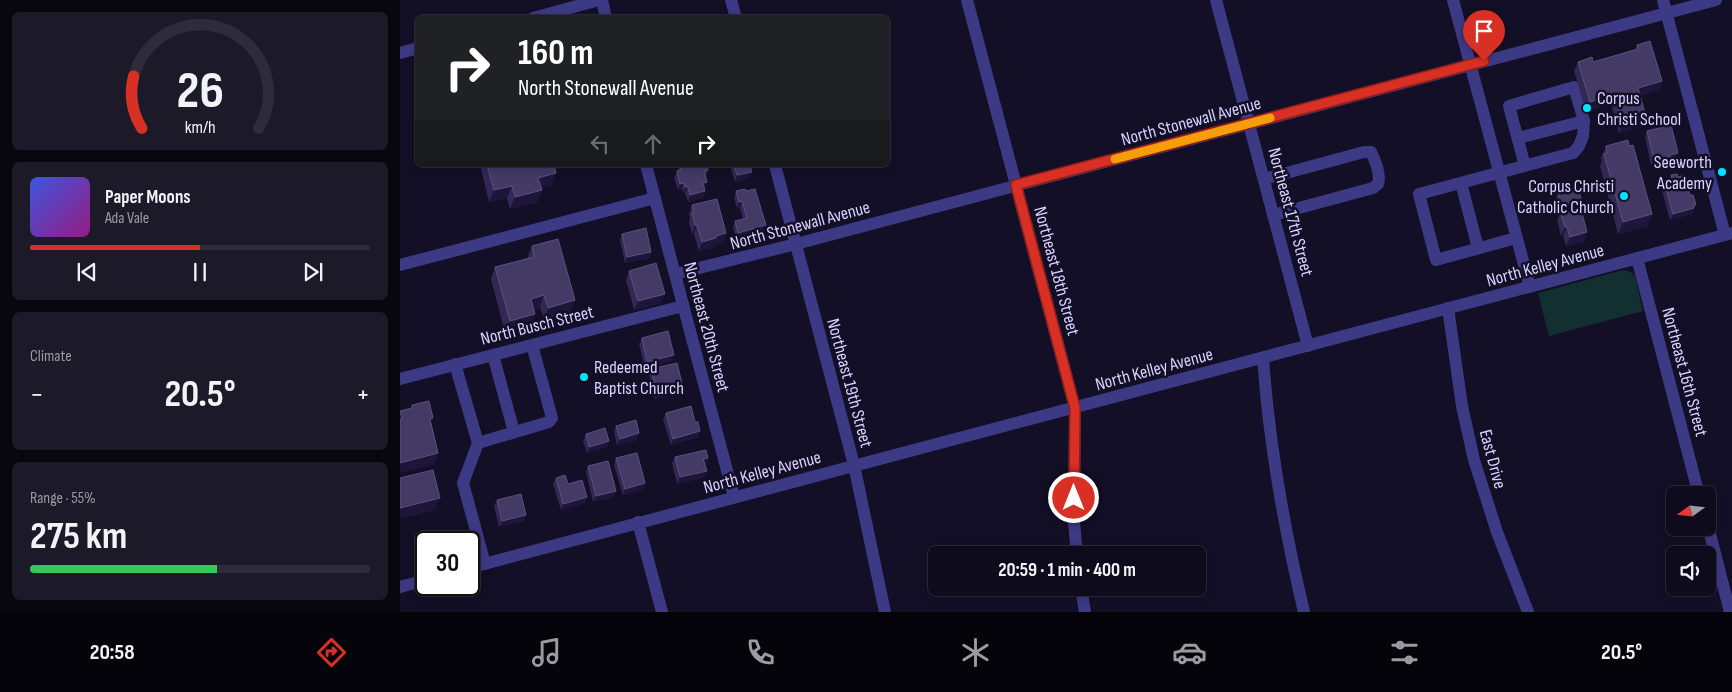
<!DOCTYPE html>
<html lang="en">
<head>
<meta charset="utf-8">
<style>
	:root { --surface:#0e0b1c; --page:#1c1929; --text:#f1f3f6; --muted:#9b9ba3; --line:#2e2b3b; --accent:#d93025 }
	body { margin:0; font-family:"Sofia Sans Condensed",sans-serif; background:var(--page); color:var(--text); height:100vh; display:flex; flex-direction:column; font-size:19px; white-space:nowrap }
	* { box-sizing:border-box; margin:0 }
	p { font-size:16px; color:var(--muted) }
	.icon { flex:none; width:28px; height:28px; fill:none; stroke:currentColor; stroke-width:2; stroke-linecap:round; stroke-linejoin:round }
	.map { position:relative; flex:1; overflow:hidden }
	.panel { display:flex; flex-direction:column; gap:12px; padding:12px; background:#08060f; width:400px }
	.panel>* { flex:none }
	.hud { position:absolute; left:15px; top:15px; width:475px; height:152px; border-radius:8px; box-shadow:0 2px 12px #0003,0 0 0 1px var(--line); background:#202124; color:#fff; overflow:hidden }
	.needle { width:32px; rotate:255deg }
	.tools { position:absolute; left:1266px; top:486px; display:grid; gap:10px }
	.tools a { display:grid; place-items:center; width:50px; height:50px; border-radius:8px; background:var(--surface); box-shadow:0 2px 12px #0003,0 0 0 1px var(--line); font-size:25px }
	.speed { position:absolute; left:15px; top:531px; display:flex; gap:10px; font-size:25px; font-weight:700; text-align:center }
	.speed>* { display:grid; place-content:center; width:65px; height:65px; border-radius:50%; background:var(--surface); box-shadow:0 2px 12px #0003,0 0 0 1px var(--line); line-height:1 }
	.speed .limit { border:2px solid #111; border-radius:8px; background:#fff; color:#111 }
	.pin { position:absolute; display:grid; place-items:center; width:42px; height:42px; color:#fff; margin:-51px -21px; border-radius:50% 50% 50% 0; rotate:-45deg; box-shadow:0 0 5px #0007 }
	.pin .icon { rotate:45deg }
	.me { position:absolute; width:55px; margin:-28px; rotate:0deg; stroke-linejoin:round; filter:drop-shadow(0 0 4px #0008) }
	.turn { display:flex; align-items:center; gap:18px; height:105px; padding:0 20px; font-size:22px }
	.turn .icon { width:65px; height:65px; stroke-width:2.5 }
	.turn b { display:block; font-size:35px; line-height:42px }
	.lanes { display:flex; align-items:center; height:48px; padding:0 20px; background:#0003; justify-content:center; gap:25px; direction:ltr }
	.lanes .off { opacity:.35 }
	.big { font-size:38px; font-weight:700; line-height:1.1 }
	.panel .widget { flex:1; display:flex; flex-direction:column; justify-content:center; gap:8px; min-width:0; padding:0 18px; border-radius:8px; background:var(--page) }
	.panel .dial { align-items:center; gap:0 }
	.dial svg { height:130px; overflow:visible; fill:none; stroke:var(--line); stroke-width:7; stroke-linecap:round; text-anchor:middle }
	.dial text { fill:var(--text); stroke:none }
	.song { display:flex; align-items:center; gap:15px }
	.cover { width:60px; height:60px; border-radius:8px; background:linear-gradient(135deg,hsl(230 70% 55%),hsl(310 70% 35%)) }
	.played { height:5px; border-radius:2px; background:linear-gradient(90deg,var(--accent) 50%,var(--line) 50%) }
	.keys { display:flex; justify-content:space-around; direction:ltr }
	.heat { display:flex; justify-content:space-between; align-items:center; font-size:28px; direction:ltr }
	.charge { height:8px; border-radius:4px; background:linear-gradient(90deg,#34c759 55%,var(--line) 0) }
	.trip { position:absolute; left:528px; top:546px; width:278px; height:50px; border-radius:8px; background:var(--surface); box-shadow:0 2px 12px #0003,0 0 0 1px var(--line); font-weight:700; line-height:50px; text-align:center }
	.tab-bar { display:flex; height:80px; justify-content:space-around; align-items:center; background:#06040b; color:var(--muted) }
	.tab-bar .icon { width:35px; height:35px }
	.tab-bar .selected { color:var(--accent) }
	.tab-bar b { font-size:22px; color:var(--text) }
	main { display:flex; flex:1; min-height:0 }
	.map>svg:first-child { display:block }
</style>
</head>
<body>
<main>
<section class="panel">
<div class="widget dial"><svg viewBox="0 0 100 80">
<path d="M14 69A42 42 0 1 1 86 69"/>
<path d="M14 69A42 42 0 0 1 9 37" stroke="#d93025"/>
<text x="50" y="56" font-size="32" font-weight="700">26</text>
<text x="50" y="72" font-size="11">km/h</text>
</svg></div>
<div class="widget">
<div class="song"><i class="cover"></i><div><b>Paper Moons</b><p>Ada Vale</p></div></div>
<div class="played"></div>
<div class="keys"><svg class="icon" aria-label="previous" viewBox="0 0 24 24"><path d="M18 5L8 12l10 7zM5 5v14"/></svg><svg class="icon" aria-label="pause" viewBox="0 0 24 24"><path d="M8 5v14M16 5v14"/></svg><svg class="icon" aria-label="next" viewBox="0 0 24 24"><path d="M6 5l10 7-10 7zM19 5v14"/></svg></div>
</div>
<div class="widget"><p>Climate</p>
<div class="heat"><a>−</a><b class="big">20.5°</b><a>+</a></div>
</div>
<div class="widget"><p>Range · 55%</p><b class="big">275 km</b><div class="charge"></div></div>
</section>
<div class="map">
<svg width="1332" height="612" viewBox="0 0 1332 612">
	<rect width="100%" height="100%" fill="#130f26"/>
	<path fill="#12302f" d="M1223,270L1231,272L1235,276L1243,311L1149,336L1138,293Z"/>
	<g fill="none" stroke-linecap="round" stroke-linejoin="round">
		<g stroke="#3d3a85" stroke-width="12">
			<path d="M202,0L206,18"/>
			<path d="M331,0L336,18"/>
			<path d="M567,0L675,408L674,522L677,555"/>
			<path d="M816,0L908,346"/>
			<path d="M1053,0L1130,287"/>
			<path d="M1263,0L1325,235"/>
			<path d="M133,18L199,0"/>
			<path d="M0,53L18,48"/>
			<path d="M1118,138L1184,121"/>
			<path d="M246,165L334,497"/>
			<path d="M375,165L454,465L485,612"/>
			<path d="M864,179L964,152H971C976,162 981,174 978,184L973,188L873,215"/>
			<path d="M1061,183L1078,248"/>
			<path d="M1116,238L1036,260L1019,194L1173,153L1179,146L1183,136L1184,121L1174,87L1109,106L1125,166"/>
			<path d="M1237,258L1299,495"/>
			<path d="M0,265L255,198"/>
			<path d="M275,274L396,244L1316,0"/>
			<path d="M1048,308L1062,406L1074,460L1097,532L1128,612"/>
			<path d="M93,355L114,432"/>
			<path d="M863,358C869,444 884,528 904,612"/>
			<path d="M55,364L78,443L149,422L152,418L132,345"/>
			<path d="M0,379L283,306"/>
			<path d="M78,443L63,483L85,564"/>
			<path d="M238,522L262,612"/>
			<path d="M1308,526L1330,612"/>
			<path d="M69,568L1332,233"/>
			<path d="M0,587L26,580"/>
			<path d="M681,588L685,612"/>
		</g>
	</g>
	<g fill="#312854">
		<path d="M1237,45L1262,81L1259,90L1240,96L1246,117L1243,126L1219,133L1211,104L1186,111L1174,71L1178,62H1193L1235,50Z"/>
		<path d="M1247,131L1278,153L1275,159L1272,160L1270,167L1260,169L1259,163L1251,165L1245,137Z"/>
		<path d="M1206,146L1248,226L1218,234L1200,166L1202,160L1201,158Z"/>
		<path d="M80,165H154L152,185L141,188L142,190L137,202L110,209L107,198L89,202Z"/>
		<path d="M280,165L308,170L306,176L305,188H304L305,191L303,198L288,202L285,193H283L282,189L278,190L274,178Z"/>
		<path d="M330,165H350L349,178L335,182Z"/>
		<path d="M1271,175L1278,177L1290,195L1296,205L1292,214L1270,220L1261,187L1264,181L1270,179Z"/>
		<path d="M336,191L363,231L336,239L333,227L335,221L343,219L340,208H337L334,198Z"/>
		<path d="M1158,193L1182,202L1180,207L1187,232L1184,242L1166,246L1163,236H1161L1157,220L1159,216L1155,203Z"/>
		<path d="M292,205L326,233L323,242L314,245L313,248L299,251L294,234H292L289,222L290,219L289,214Z"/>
		<path d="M222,234L251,252L249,258L225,263L220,240Z"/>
		<path d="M132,246L175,300L170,312L144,320L140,307L134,309L135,314L131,326L105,333L91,279L95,267L127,259Z"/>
		<path d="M229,271L265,294L261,303L234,310L226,280Z"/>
		<path d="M242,338L274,355L271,361L245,368L239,344Z"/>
		<path d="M251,369L283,387L281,393L255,399L249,375Z"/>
		<path d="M266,413L298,437L271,445L263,419Z"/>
		<path d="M216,426L237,440L217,445L214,432Z"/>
		<path d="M186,434L209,441L207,447L187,453L183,441Z"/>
		<path d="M275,457L308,458L306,464H305L304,477L277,484L272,463Z"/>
		<path d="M216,458L243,489L223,495L214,465Z"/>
		<path d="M188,466L216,491L213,497L193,502L186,472Z"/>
		<path d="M156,478L168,484L187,497L185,503L161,510L153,484Z"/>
		<path d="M97,500L126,515L124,521L99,527L94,506Z"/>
	</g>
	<g fill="#1d163a">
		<path d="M1262,81L1259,90L1234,98L1238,88Z"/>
		<path d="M1214,95L1211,104L1186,111L1190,102Z"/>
		<path d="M1246,117L1243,126L1219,133L1222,124Z"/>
		<path d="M1278,153L1275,159L1268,161L1270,155Z"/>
		<path d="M1261,157L1259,163L1251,165L1254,159Z"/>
		<path d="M1272,161L1270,167L1260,169L1262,163Z"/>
		<path d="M352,172L349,178L335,182L337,175Z"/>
		<path d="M156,173L152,185L134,190L138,178Z"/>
		<path d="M307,182L305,188L301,189L303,183Z"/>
		<path d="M284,183L282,189L278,190L280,184Z"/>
		<path d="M112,186L107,198L89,202L94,190Z"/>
		<path d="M285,187H288L285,193H283Z"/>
		<path d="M142,190L137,202L110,209L115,197Z"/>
		<path d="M305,191L303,198L288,202L290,195Z"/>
		<path d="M342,201L340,208H337L339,202Z"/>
		<path d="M1296,205L1292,214L1270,220L1273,214Z"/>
		<path d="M1252,214L1248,226L1218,234L1223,222Z"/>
		<path d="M295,225H297L294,234H292Z"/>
		<path d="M366,225L363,231L336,239L338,233Z"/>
		<path d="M1165,227H1167L1163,236H1161Z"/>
		<path d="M1187,232L1184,242L1166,246L1170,237Z"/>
		<path d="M326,233L323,242L314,245L313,248L299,251L302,242L316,236Z"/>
		<path d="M251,252L249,258L225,263L227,257Z"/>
		<path d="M265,294L261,303L234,310L238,301Z"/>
		<path d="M144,295L140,307L127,311L131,299Z"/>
		<path d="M175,300L170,312L144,320L148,308Z"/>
		<path d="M135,314L131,326L105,333L110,321Z"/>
		<path d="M274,355L271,361L245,368L247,362Z"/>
		<path d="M283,387L281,393L255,399L257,393Z"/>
		<path d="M300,431L298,437L271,445L273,439Z"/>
		<path d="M239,433L237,440L217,445L220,439Z"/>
		<path d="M209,441L207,447L187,453L189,447Z"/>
		<path d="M38,453L34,465L0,473V463Z"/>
		<path d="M308,458L306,464L301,465L303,459Z"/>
		<path d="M307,471L304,477L277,484L280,477Z"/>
		<path d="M245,483L243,489L223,495L225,489Z"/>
		<path d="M216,491L213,497L193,502L196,496Z"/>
		<path d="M187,497L185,503L161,510L163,504Z"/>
		<path d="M40,498L35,510L0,519V508Z"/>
		<path d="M126,515L124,521L99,527L102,521Z"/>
	</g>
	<g fill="#433a66" stroke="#5a527e">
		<path d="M1250,41L1262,81L1238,88L1246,117L1222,124L1214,95L1190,102L1178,62L1192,57L1193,62L1238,49L1237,45Z"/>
		<path d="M1271,125L1278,153L1270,155L1272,161L1262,163L1261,157L1254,159L1247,131Z"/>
		<path d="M1228,140L1229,146L1233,145L1252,214L1223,222L1204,154L1207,153L1206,146Z"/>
		<path d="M87,165H154L156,173L138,178L142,190L115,197L112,186L94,190Z"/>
		<path d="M280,165H306L308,170L304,171L307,182L303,183L305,191L290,195L288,187H285L284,183L280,184L277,171L281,170Z"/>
		<path d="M334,165H350L352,172L337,175Z"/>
		<path d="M1277,174L1278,177L1285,175L1290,195H1293L1296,205H1293L1294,208L1273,214L1264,181L1272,178L1271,175Z"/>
		<path d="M1178,188L1182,202H1179L1187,232L1170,237L1167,227H1165L1160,211L1163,210L1158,193Z"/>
		<path d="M345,189L346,191L355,189L366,225L338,233L335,221L347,218L342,201L339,202L336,191Z"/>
		<path d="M317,199L326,233L316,236V238L302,242L297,225H295L292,213L294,212L292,205Z"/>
		<path d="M246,228L251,252L227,257L222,234Z"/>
		<path d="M158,239L175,300L148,308L144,295L131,299L135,314L110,321L95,267L134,257L132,246Z"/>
		<path d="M256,263L265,294L238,301L229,271Z"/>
		<path d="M268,331L274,355L247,362L242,338Z"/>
		<path d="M277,363L283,387L257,393L251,369Z"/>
		<path d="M29,401L33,418L30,419L38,453L0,463V419H2L0,411L12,408V405Z"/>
		<path d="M291,406L295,422H298L300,431L273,439L266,413Z"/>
		<path d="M236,420L239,433L220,439L216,426Z"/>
		<path d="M205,428L209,441L189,447L186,434Z"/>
		<path d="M306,450L308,458L303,459L307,471L280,477L275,457Z"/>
		<path d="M237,453L245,483L225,489L216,458Z"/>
		<path d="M208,461L216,491L196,496L188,466Z"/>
		<path d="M33,470L40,498L0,508V478Z"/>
		<path d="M165,475L168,484L182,480L187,497L163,504L156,478Z"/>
		<path d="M121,494L126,515L102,521L97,500Z"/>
	</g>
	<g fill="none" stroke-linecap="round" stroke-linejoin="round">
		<defs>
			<path id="route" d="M674,498L675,408L616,185L1084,61"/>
		</defs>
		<use href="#route" stroke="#8d1f18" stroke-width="12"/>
		<use href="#route" stroke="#d93025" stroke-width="9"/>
		<path stroke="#f59e0b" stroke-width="9" d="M715,159L870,118"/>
	</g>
	<g fill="#00e5ff" stroke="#130f26" stroke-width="2">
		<circle cx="1187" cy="108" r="5"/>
		<circle cx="1322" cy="172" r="5"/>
		<circle cx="1224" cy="196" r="5"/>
		<circle cx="184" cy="377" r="5"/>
	</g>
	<g text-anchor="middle" stroke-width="5" stroke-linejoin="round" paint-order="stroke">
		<g font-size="18" fill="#d9d4ff" stroke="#130f26" text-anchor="start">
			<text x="1197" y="104">Corpus<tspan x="1197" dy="21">Christi School</tspan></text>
			<text x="1312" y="168" text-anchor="end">Seeworth<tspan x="1312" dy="21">Academy</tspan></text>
			<text x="1214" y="192" text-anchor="end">Corpus Christi<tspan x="1214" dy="21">Catholic Church</tspan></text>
			<text x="194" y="373">Redeemed<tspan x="194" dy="21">Baptist Church</tspan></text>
		</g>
		<g font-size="18" fill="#d9d4ff" stroke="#130f26">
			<text transform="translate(791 121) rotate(-15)" y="6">North Stonewall Avenue</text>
			<text transform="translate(891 212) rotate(75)" y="6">Northeast 17th Street</text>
			<text transform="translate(400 225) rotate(-15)" y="6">North Stonewall Avenue</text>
			<text transform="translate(1145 265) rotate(-15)" y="6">North Kelley Avenue</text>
			<text transform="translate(657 271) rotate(75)" y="6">Northeast 18th Street</text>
			<text transform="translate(137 325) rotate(-14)" y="6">North Busch Street</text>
			<text transform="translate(307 327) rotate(75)" y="6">Northeast 20th Street</text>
			<text transform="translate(754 369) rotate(-15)" y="6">North Kelley Avenue</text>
			<text transform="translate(1285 372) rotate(75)" y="6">Northeast 16th Street</text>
			<text transform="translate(450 383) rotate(75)" y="6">Northeast 19th Street</text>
			<text transform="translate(1093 459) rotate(75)" y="6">East Drive</text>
			<text transform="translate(362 472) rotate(-15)" y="6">North Kelley Avenue</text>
		</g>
	</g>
</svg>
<div class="tools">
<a><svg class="needle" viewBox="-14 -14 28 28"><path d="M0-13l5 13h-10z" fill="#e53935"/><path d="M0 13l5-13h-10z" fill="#9b9ba3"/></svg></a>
<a><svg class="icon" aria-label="sound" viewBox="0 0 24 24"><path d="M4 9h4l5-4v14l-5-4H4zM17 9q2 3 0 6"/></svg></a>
</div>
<div class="speed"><div class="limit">30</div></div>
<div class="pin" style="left:1084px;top:61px;background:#d93025"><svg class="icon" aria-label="arrive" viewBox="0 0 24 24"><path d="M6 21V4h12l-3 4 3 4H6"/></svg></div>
<svg class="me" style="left:674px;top:498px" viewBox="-20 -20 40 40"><circle r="17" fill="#d93025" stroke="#fff" stroke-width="3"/><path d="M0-11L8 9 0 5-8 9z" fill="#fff"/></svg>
<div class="trip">20:59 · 1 min · 400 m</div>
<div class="hud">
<div class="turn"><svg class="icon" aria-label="right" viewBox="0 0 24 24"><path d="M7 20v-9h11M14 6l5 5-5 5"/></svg><div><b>160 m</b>North Stonewall Avenue</div></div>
<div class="lanes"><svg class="icon off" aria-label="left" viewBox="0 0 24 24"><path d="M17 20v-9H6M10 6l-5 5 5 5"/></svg><svg class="icon off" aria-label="ahead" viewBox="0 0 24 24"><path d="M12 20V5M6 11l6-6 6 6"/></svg><svg class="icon" aria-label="right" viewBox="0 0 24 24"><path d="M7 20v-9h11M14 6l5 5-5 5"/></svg></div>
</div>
</div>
</main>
<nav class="tab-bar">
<b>20:58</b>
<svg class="icon selected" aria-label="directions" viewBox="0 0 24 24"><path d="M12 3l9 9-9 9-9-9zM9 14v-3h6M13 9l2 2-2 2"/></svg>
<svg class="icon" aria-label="music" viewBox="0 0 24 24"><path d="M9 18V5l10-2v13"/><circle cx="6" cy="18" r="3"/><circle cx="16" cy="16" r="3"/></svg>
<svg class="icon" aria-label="phone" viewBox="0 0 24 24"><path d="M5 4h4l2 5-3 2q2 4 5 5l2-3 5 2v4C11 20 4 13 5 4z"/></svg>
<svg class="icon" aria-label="climate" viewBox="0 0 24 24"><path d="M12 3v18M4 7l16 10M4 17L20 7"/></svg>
<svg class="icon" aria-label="car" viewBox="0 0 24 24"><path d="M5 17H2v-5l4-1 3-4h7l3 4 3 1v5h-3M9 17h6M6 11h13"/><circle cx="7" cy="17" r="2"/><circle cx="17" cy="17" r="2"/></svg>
<svg class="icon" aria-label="filters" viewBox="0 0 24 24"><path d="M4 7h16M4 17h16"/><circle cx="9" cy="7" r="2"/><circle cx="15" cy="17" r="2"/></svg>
<b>20.5°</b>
</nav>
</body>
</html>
